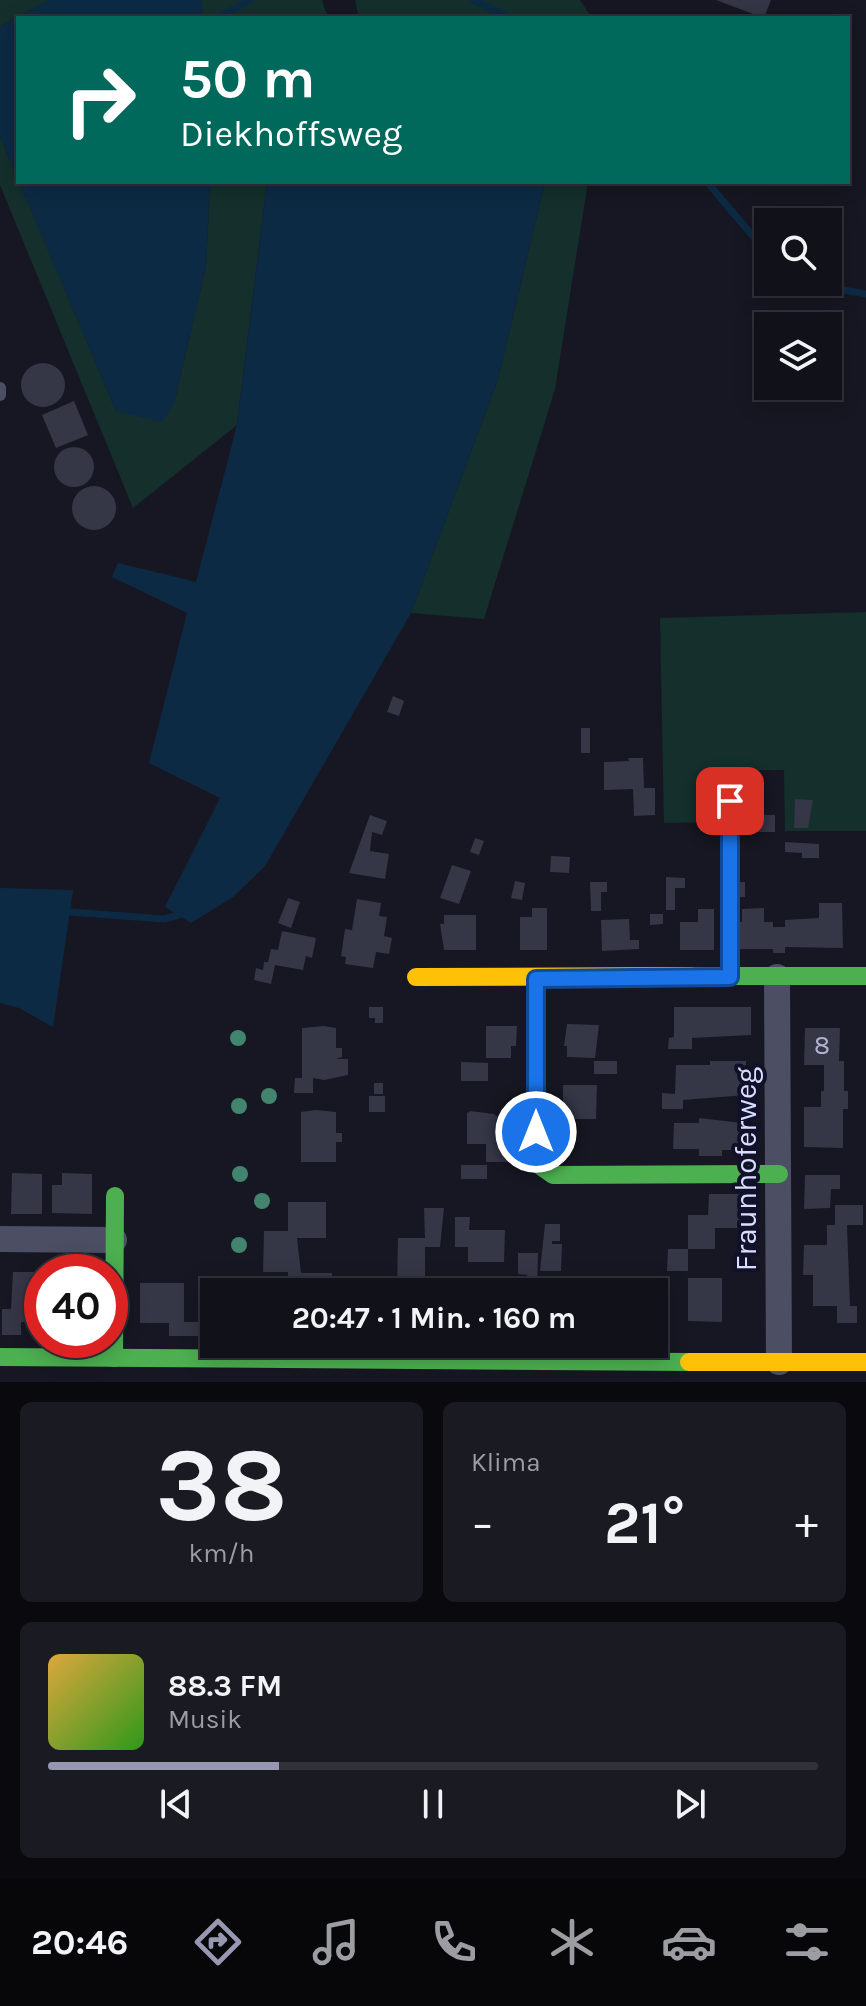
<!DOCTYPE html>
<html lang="de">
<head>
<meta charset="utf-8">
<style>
	:root { --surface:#11111a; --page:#1a1a23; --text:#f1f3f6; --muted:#9c9da2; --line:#303139; --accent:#9698b1 }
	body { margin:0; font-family:Karla,sans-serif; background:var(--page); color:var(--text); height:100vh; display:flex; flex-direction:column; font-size:30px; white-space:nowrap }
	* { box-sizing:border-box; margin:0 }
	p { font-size:26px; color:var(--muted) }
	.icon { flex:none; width:44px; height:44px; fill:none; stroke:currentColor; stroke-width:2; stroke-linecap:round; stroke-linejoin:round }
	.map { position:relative; height:1382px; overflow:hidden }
	.sheet { display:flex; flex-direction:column; gap:20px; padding:20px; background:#09090e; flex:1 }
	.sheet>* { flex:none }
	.banner { position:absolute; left:16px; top:16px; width:834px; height:168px; border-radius:0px; box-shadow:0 4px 20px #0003,0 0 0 2px var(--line); background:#00695c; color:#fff; overflow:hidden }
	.tools { position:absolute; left:754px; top:208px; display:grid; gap:16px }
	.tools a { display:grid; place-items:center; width:88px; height:88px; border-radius:0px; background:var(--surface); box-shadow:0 4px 20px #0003,0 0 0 2px var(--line); font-size:40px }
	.speed { position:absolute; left:24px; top:1254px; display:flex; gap:16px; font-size:40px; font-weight:700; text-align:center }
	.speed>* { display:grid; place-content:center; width:104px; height:104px; border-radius:50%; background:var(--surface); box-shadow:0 4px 20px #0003,0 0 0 2px var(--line); line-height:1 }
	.speed .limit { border:12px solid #d22; background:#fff; color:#111 }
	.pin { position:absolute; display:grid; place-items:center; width:68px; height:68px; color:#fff; margin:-34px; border-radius:16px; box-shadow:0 4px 12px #0006 }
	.me { position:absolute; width:88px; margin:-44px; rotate:0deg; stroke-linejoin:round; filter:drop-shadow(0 0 6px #0008) }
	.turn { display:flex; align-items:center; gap:28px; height:168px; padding:0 32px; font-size:36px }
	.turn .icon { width:104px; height:104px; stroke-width:2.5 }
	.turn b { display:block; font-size:56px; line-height:68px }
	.big { font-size:60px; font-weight:700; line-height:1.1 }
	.sheet .widget { flex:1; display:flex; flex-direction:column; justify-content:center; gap:12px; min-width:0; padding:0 28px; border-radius:12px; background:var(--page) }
	.sheet .dial { align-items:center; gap:0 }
	.dial b { font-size:104px; line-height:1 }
	.song { display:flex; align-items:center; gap:24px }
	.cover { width:96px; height:96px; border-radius:12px; background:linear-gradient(135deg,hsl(40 70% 55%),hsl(110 70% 35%)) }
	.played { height:8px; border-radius:4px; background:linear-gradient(90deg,var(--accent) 30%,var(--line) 30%) }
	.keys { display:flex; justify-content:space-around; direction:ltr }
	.heat { display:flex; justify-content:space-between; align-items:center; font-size:44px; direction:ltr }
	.sheet .tiles { flex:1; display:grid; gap:20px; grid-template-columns:1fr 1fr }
	.widget:last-child { grid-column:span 2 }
	.trip { position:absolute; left:200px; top:1278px; width:468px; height:80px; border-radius:0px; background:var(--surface); box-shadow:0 4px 20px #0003,0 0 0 2px var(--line); font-weight:700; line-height:80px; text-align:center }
	.menu { display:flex; height:128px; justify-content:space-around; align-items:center; background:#07070a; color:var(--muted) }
	.menu .icon { width:56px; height:56px }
	.menu .active { color:var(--accent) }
	.menu b { font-size:36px; color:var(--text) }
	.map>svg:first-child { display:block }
</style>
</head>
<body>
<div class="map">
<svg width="866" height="1382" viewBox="0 0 866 1382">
	<rect width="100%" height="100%" fill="#171723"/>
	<g fill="#142f2c">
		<path d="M0,0H49L0,27Z"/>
		<path d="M201,0H322L328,18H203Z"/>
		<path d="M355,0H580L592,18H359Z"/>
		<path d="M0,136L116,411L174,403L206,266L210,182H267L237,425L133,508L0,185Z"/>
		<path d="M545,182H588L555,389L484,619L411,613L498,379Z"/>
		<path d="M866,612V831H785L784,770H724L723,822L664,823L660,618Z"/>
	</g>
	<g fill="#0d2a44">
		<path d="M49,0H201L203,18H18V179L0,136V27Z"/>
		<path d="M19,182H210L206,266L174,403L162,422L116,411Z"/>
		<path d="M267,182H545L498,379L411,613L265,866L233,897L191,923L165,907L220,798L149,763L187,613L112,577L118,563L196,582L237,425Z"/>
		<path d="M0,888L73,890L53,1027L19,1008L0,1003Z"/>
	</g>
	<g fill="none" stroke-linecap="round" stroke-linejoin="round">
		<g stroke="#0d2a44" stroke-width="7">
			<path d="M474,0L510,18"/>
			<path d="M218,18L250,0"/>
			<path d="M707,182L768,254"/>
			<path d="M802,282L866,294"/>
			<path d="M70,912L164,919L179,915"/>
		</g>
	</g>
	<g fill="#353646">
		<path d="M716,0H771L764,18Z"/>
		<circle cx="43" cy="385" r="22"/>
		<path d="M74,401L88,435L56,448L42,415Z"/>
		<circle cx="74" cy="467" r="20"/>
		<circle cx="94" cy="508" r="22"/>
		<path d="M393,696L404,701L399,716L387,712Z"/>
		<rect x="581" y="728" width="9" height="25"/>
		<path d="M628,758H643L644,788H655V815L634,816L633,789L604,790V762L629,761Z"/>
		<path d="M795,799L813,800L808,828H794Z"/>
		<path d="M370,815L387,821L382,835L372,832L370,851L389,854L385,879L349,873Z"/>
		<rect x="757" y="815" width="18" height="17"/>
		<path d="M475,838L484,841L479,855L470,852Z"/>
		<path d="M785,842L819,844V858H802V853L785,852Z"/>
		<path d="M551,856L570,857L569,873L550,872Z"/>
		<path d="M452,865L471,871L459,904L440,898Z"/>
		<path d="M666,877L685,878V888H675V910H666Z"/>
		<path d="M515,881L525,883L522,900L511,898Z"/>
		<path d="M590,882H607V892H601V911H591Z"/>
		<rect x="735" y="882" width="10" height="15"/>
		<path d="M288,898L300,902L291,928L278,923Z"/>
		<path d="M357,899L381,903L379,916L387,917L384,936L392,938L389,954L376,952L373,968L345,964L346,957L341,956L345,929L352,930Z"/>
		<path d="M819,903H842L843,948L785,947V953H773V949H736V922H742V909L764,908V922H773V927H785V920L819,918Z"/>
		<path d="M532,908H547V950H520V917H532Z"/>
		<path d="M698,909H714V950H680V922H698Z"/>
		<path d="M650,914H663V924L650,925Z"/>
		<path d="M444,915H476V950H444L440,924H444Z"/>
		<path d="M629,919L630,940H639V949L602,951L601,920Z"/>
		<path d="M282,931L316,938L312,958L306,956L303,970L275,965L271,984L254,980L256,968L263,970L264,962H268L271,949L278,950Z"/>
		<path d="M369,1007H383V1023H375V1018H369Z"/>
		<path d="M674,1007H751V1035L692,1038V1049H668L669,1038L674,1037Z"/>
		<path d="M567,1024L599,1025L595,1058L567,1057V1046H564Z"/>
		<path d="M324,1026L336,1028V1048H342V1057L336,1059H348V1075L324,1080L313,1078V1093H294L295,1078H302V1028Z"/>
		<path d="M486,1026H517L516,1046H511V1058H486Z"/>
		<path d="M805,1028H840L839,1061H844V1091H848V1109H843V1148L804,1147V1107H821V1091H824V1065H804Z"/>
		<rect x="594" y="1061" width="23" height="13"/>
		<path d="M710,1061H746V1095L683,1100V1109H662V1093L675,1094L676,1065H710Z"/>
		<path d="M461,1062L488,1063V1081H461Z"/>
		<rect x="374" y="1083" width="9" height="11"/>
		<path d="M563,1085H597L596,1119H563Z"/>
		<rect x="369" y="1096" width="16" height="16"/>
		<path d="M316,1110L336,1112V1133H342V1142H336V1162H301V1112Z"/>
		<path d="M470,1111L494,1114L500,1119V1126H516V1144H525V1162H486V1144H467V1113Z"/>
		<path d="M699,1118L751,1124V1150H722V1156H699V1149H673L674,1123H699Z"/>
		<path d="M546,1127H566L565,1153H546Z"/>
		<rect x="461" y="1165" width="26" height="14"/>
		<path d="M12,1173L42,1174V1214H11Z"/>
		<path d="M62,1173L92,1174V1214L52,1213V1185H62Z"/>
		<path d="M805,1175H840V1189H831L830,1208L804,1209Z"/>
		<path d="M709,1194H750V1228H715V1249H688V1215H708Z"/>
		<path d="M288,1202H326V1238H297L301,1273H332V1289H343V1292H288V1272H263L264,1231H288Z"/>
		<path d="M835,1205H863V1225H847L850,1306H857V1323H837V1306H813V1275H803L804,1245H827V1225H835Z"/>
		<path d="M424,1208H444L440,1247H425V1281H418V1292H397L398,1238H425Z"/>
		<path d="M455,1217H470L469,1230H505L504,1262H468V1247H455Z"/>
		<path d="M545,1224H560V1241H552V1244H562L561,1271H540Z"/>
		<path d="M668,1249H688V1271H667Z"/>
		<path d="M518,1253H538L537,1287H527V1275L518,1274Z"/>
		<path d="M13,1272H42L41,1322H21V1335H2V1309H11Z"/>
		<path d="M560,1276L612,1277V1292H559Z"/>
		<path d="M688,1278H722V1322L688,1321Z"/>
		<path d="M521,1280V1289L500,1292V1281Z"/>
		<path d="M140,1283H184V1322H199V1336H169V1323H140Z"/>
	</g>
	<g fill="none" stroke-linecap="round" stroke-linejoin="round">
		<g stroke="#4c4f64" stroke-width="12">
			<path d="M0,388V395"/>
			<path d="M730,974V801"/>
		</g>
		<g stroke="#4c4f64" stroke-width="26">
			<path d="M777,977L779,1362"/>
			<path d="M0,1239L114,1240"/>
		</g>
		<g stroke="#4caf50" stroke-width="18">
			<path d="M691,976H866"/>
			<path d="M536,979V1163L553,1175L779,1174"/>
			<path d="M0,1357L689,1362"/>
			<path d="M114,1358L115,1196"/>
		</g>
		<g stroke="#ffc107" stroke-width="18">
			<path d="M416,977L691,976"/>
			<path d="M689,1362H866"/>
		</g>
	</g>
	<g fill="#42846e">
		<circle cx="238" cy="1038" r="8"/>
		<circle cx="269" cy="1096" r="8"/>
		<circle cx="239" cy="1106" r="8"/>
		<circle cx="240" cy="1174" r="8"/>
		<circle cx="262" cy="1201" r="8"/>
		<circle cx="239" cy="1245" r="8"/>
	</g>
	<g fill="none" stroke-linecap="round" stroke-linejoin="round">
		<defs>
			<path id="route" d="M536,1132V979L730,977V801"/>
		</defs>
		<use href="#route" stroke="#114b97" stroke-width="20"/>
		<use href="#route" stroke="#1a73e8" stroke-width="14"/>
	</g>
	<g text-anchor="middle" stroke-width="8" stroke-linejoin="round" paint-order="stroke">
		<g font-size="26" fill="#b1b3d0">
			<text x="822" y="1054">8</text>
		</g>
		<g font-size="30" fill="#daddfe" stroke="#111129">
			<text transform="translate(746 1169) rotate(-90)" y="10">Fraunhoferweg</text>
		</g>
	</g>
</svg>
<div class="tools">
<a><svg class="icon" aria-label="search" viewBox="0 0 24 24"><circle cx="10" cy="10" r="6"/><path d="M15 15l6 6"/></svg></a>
<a><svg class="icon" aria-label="layers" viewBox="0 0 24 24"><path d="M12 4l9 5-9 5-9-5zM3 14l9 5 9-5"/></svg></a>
</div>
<div class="speed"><div class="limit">40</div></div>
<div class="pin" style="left:730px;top:801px;background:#d93025"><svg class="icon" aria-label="arrive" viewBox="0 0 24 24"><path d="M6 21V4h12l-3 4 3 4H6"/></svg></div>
<svg class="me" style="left:536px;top:1132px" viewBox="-20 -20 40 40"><circle r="17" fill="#1a73e8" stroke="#fff" stroke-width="3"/><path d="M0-11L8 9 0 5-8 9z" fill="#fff"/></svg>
<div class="trip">20:47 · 1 Min. · 160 m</div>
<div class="banner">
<div class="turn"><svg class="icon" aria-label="right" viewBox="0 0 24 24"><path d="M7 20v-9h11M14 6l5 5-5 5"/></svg><div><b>50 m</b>Diekhoffsweg</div></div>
</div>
</div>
<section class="sheet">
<div class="tiles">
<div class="widget dial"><b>38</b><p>km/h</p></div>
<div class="widget"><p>Klima</p>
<div class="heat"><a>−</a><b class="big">21°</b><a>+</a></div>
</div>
<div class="widget">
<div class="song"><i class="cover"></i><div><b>88.3 FM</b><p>Musik</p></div></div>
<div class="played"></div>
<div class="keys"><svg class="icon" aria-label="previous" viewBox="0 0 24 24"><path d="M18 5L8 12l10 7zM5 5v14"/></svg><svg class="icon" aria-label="pause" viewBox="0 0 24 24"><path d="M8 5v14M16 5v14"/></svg><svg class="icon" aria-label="next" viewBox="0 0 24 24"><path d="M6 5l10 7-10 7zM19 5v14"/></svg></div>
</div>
</div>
</section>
<nav class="menu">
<b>20:46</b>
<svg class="icon active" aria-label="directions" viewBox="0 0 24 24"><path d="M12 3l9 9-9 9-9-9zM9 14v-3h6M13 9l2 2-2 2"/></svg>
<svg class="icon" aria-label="music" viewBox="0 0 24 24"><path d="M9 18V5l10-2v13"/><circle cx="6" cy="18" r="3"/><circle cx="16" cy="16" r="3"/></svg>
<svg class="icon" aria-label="phone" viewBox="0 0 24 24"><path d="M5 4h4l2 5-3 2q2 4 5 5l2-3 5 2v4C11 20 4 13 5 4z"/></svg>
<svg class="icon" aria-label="climate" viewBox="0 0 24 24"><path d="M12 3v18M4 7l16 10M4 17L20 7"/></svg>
<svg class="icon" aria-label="car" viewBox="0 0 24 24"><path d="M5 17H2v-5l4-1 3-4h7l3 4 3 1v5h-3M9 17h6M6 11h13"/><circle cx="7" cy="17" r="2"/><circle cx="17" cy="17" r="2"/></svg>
<svg class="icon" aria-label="filters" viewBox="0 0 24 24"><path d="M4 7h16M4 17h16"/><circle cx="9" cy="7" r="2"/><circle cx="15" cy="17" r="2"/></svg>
</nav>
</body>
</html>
